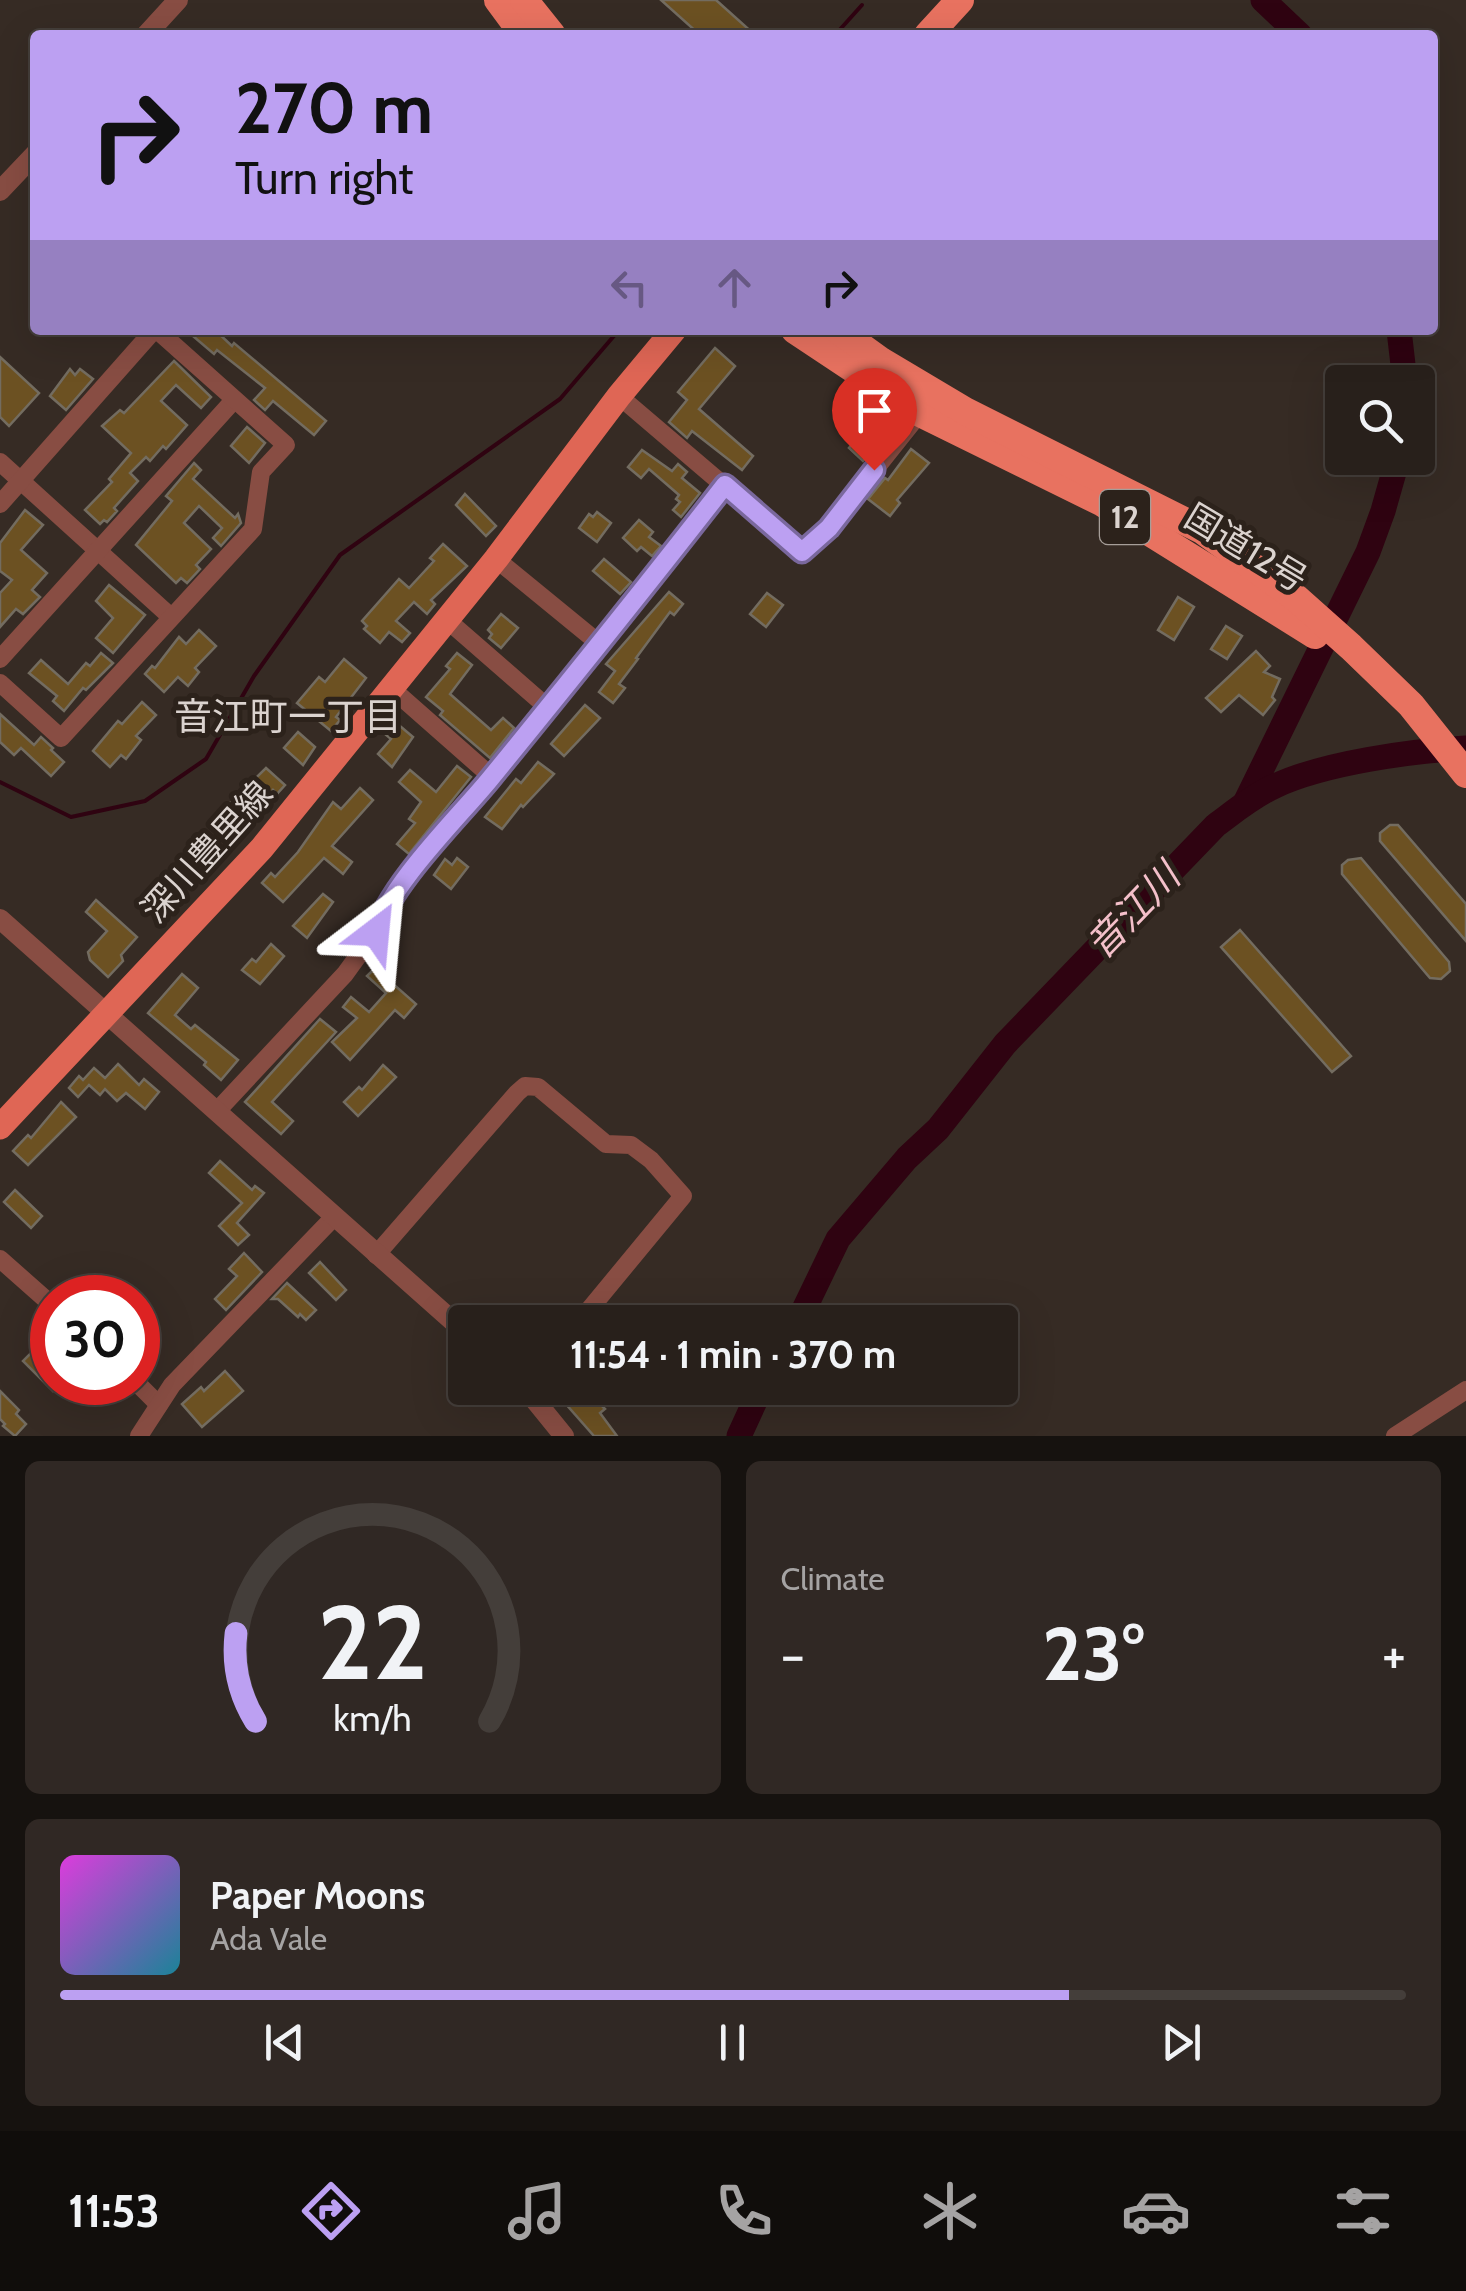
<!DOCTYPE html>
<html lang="en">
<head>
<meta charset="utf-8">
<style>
	:root { --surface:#28201b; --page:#302824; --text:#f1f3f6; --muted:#a5a3a3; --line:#443e3a; --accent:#bca0f2 }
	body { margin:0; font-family:Cabin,"Noto Sans JP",sans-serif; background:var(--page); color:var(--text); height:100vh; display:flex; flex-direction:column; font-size:38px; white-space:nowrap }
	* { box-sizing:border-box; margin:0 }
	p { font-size:32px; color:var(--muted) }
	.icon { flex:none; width:55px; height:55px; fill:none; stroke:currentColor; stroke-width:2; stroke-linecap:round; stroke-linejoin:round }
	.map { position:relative; height:1436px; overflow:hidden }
	.drawer { display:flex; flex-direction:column; gap:25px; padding:25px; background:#16120f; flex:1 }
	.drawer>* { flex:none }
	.top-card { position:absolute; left:30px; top:30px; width:1408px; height:305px; border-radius:10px; box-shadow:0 10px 40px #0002,0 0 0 2px var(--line); background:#bca0f2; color:#111; overflow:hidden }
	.buttons { position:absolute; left:1325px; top:365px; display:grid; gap:20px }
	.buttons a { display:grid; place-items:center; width:110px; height:110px; border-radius:10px; background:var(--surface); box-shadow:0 10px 40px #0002,0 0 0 2px var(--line); font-size:50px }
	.speed { position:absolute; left:30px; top:1275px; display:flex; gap:20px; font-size:50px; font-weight:700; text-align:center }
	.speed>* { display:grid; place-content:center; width:130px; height:130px; border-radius:50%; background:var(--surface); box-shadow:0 10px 40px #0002,0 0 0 2px var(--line); line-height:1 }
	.speed .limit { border:15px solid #d22; background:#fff; color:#111 }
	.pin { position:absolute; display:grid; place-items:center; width:85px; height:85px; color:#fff; margin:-102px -42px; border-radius:50% 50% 50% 0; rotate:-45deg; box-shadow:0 0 10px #0007 }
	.pin .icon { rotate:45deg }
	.me { position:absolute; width:110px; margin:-55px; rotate:29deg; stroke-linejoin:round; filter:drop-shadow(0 0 8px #0008) }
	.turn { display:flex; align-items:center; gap:35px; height:210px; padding:0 40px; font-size:45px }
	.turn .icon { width:130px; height:130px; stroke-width:2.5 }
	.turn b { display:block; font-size:70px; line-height:85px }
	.lanes { display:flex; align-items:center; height:95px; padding:0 40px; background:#0003; justify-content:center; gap:50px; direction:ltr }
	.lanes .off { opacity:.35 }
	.big { font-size:75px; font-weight:800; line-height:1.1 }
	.drawer .card { flex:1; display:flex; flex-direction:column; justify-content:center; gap:15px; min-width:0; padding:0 35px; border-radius:15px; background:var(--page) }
	.drawer .dial { align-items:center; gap:0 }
	.dial svg { height:260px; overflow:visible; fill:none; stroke:var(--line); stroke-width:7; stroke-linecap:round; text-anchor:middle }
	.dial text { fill:var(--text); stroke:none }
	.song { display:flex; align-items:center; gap:30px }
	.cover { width:120px; height:120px; border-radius:15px; background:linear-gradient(135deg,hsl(300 70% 55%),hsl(190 70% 35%)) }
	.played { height:10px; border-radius:5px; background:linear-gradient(90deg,var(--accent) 75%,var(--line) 75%) }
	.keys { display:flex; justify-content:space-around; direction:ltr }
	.heat { display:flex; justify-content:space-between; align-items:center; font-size:55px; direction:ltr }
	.drawer .tiles { flex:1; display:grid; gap:25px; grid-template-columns:1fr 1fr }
	.card:last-child { grid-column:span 2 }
	.trip { position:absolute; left:448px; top:1305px; width:570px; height:100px; border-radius:10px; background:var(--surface); box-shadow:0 10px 40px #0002,0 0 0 2px var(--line); font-weight:800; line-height:100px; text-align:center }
	.tab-bar { display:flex; height:160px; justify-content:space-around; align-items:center; background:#100d0b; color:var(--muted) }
	.tab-bar .icon { width:70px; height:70px }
	.tab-bar .current { color:var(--accent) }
	.tab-bar b { font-size:45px; color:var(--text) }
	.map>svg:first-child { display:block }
</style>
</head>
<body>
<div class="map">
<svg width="1466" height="1436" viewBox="0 0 1466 1436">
	<rect width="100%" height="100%" fill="#362b24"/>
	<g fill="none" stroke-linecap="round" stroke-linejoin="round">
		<g stroke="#2f0311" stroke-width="4">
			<path d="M835,35L862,5"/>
			<path d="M0,782L71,817L145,801L206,759L254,676L340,555L560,399L619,330"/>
		</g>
		<g stroke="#2f0311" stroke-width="25">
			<path d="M1263,0L1300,35"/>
			<path d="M1399,330L1405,382"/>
			<path d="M1245,803L1368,552L1383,511L1398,458"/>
			<path d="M798,1322L838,1239L907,1158L938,1129L1005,1044L1216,825C1235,811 1253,796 1275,786C1324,763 1411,751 1466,748"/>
			<path d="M739,1436L761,1388"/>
		</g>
	</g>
	<g fill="#6c5122" stroke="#736c60" stroke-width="2.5">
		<path d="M661,0H716L755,35H700Z"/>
		<path d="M198,330H215L232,346L234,343L326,421L314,435L273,401L265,410L254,400L265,388L217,350L214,354L193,336Z"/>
		<path d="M715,348L735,366L699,409L753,456L742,470L692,431L687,438L669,422L687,400L678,392Z"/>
		<path d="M0,357L39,393L9,426L0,417Z"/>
		<path d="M174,361L211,397L201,408L176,385L161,401L187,425L166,449L163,446L150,461L146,457L130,473L138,481L114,508L117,511L107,522L104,520L100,524L85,510L112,482L109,479L131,453L102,426L120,410L124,413Z"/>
		<path d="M70,369L75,375L80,369L93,379L66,410L50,396Z"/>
		<path d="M247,427L265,443L249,463L231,446Z"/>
		<path d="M873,430L883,439L863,461L849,448L860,435L865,439Z"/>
		<path d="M911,449L929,463L897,500L900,503L890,516L868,499L885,478L888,480Z"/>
		<path d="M642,450L672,471L678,464L687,472L682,478L700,493L681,517L673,510L680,502L676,499L679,495L649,469L641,478L628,467Z"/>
		<path d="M194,463L201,470L193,479L235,518L238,514L241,523L221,546L213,538L222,528L199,506L184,523L211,549L196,565L200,569L187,583L181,578L176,583L136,545L172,501L166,496Z"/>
		<path d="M465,494L496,526L486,536L456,505Z"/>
		<path d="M25,510L43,525L21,550L47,573L32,590L40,597L23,614L16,609L0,627V593L12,580L0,571V543Z"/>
		<path d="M597,512L611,523L597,542L579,528L589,514L593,517Z"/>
		<path d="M639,520L653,532L649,537L661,546L652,556L641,547L637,551L623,538Z"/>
		<path d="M443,544L467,566L431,600L435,604L427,614L414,602L396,621L410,633L402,642L389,632L380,643L364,629L367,626L362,621L399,579L409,588L434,561L430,558Z"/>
		<path d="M604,559L631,582L620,594L593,571Z"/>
		<path d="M109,585L145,615L113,653L96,638L113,618L96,601Z"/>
		<path d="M669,592L683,604L674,615L670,612L636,658L638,659L619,684L625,688L613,703L599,692L615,671L606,664Z"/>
		<path d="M767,593L783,605L766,627L750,614Z"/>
		<path d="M1178,597L1194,607L1174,640L1158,630Z"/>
		<path d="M501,614L518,628L501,648L489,638L492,634L488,630Z"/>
		<path d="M1226,626L1242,636L1227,659L1211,649Z"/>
		<path d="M199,630L216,646L195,668L199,672L188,686L178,677L164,692L145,674L152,666L155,668L179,637L186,644Z"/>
		<path d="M1256,651L1270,666L1264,672L1280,679L1272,697L1275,700L1263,715L1239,695L1221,712L1206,698Z"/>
		<path d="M101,653L113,663L86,690L83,688L64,711L53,701L57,696L29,673L41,660L68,684L86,663L90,666Z"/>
		<path d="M457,653L472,665L450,694L491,730L503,718L514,728L490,758L440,715L443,711L426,697L450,669L446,666Z"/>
		<path d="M344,659L366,678L336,717L340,720L331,731L297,703L319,677L325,682Z"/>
		<path d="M142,702L156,715L136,736L141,740L126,759L121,755L110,767L93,751L118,721L122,724Z"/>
		<path d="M585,705L600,718L564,756L551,744Z"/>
		<path d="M0,714L34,745L41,737L53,748L51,750L64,762L51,776L21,748L14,755L0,742Z"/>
		<path d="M394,721L413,737L392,767L378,754L391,739L384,733Z"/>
		<path d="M298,732L315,747L303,765L284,748Z"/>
		<path d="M538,762L554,774L523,807L521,805L502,829L485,817L516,779L521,783Z"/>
		<path d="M457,766L471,777L409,854L397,844L415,823L409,819L421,802L399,782L410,770L436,792Z"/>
		<path d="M266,768L285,785L277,794L273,790L251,821L231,802Z"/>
		<path d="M360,788L373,800L332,846L352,862L343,874L324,858L283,902L262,883L271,873L275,877L298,852L333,802L341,809Z"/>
		<path d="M1390,825H1398L1466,904V941L1380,841V833Z"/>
		<path d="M457,858L468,867L451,889L434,875L445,859L452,865Z"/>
		<path d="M1361,858L1449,962L1450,971L1441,979L1430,978L1342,874V865L1348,860Z"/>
		<path d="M323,894L333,902L307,938L293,926Z"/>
		<path d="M96,900L137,937L121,955L123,961L108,977L90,960L88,952L107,931L86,912Z"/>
		<path d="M1240,930L1351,1056L1332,1072L1221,947Z"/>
		<path d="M271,944L284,956L260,984L242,970L252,959L256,962Z"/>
		<path d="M375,968L416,1004L404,1018L395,1010L350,1060L332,1042L357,1018L343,1007L351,997L369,1012L386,993L367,976Z"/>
		<path d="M182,974L198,988L175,1015L191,1029L195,1025L238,1060L221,1080L204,1065L206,1062L148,1013Z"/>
		<path d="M320,1019L336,1032L272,1102L293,1121L281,1134L245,1102Z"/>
		<path d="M118,1064L139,1085L144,1079L159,1092L145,1109L126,1093L117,1101L105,1089L100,1095L89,1085L78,1097L69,1088L79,1076L83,1080L94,1068L105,1078Z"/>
		<path d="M383,1065L396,1077L358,1116L344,1102L359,1087L362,1090Z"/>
		<path d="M61,1102L76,1117L28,1165L13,1151L28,1135L31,1138Z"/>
		<path d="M220,1161L252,1190L255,1186L264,1193L237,1223L249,1235L238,1245L219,1226L242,1203L209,1173Z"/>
		<path d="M15,1190L42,1216L31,1228L4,1202Z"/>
		<path d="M244,1253L262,1272L226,1310L215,1299L237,1276L229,1269Z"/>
		<path d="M320,1262L346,1290L336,1300L309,1273Z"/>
		<path d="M287,1283L316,1310L306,1320L300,1314L298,1317L278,1299H272Z"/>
		<path d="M35,1349L52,1367V1390L23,1361Z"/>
		<path d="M225,1371L243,1391L202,1427L182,1404L201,1387L204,1391Z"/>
		<path d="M590,1388H618L600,1404L605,1409L600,1413L617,1436H594L565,1403L581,1389L585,1393Z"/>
		<path d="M0,1391L19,1410L16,1414L26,1424L15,1436L3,1426L5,1424L0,1419Z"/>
	</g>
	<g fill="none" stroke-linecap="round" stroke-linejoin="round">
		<g stroke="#884d43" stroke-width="18">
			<path d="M619,396L802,552L829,527L920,413"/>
			<path d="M0,462L171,617"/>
			<path d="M0,504L154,330"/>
			<path d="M496,559L601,645"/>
			<path d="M446,619L547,707"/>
			<path d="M0,659L234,400"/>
			<path d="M0,683L61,738L253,529L261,472L286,445L157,330"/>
			<path d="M391,688L492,777"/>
			<path d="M217,1111L345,974L376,931L381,914L413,872L601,645L725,485"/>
			<path d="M376,1255L517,1093L525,1086L538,1087L606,1144L631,1145L651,1160L683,1196L579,1322"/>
			<path d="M0,1259L52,1305"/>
			<path d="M136,1382L159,1405"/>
			<path d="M139,1436L172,1385L334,1217"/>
			<path d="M1395,1436L1466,1390"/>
		</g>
		<g stroke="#884d43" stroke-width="20">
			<path d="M146,35L178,0"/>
			<path d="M0,191L35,154"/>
			<path d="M0,919L465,1332"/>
			<path d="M525,1388L564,1436"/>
		</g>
		<path stroke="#df6655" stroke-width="25" d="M0,1127L262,848L496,559L619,396L674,330"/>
		<g stroke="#e87260" stroke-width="28">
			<path d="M498,0L524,35"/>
			<path d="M524,0L552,35"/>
			<path d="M928,35L960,0"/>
			<path d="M795,330L920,413L1103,503L1315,635"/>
			<path d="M838,330L881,361L965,411L1202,530L1296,598L1351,647L1411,705L1466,774"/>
		</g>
	</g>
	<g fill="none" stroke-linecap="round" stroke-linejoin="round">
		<defs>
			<path id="route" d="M376,932C389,885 458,818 490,779C570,681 648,584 725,485L802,552L829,528L874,470"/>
		</defs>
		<use href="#route" stroke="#7a689d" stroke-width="25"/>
		<use href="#route" stroke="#bca0f2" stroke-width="18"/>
	</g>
	<g text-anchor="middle" stroke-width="10" stroke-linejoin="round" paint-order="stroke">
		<rect fill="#2c221b" stroke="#a69e99" stroke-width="2.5" x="1100" y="490" width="50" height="54" rx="8"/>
		<g font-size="32" font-weight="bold" fill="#dbd3cf">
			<text x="1125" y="528">12</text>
		</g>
		<g font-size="35" fill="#dbd3cf" stroke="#2c221b">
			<text transform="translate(1246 548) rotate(31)" y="12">国道12号</text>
			<text transform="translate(207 852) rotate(-48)" y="12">深川豊里線</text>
		</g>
		<g font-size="38" fill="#dbd3cf" stroke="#2c221b">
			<text x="288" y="730">音江町一丁目</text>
		</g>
		<g font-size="38" font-style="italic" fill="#f4c0ca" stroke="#2c221b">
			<text transform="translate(1133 911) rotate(-46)" y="13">音江川</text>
		</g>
	</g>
</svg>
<div class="buttons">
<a><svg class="icon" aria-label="search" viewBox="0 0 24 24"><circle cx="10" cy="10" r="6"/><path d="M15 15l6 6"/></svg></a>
</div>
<div class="speed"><div class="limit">30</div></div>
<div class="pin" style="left:874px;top:470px;background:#d93025"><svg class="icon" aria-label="arrive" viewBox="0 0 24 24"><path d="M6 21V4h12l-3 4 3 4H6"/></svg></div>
<svg class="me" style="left:376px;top:932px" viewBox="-20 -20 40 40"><path d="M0-17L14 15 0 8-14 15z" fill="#bca0f2" stroke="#fff" stroke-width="4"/></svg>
<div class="trip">11:54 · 1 min · 370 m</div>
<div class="top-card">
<div class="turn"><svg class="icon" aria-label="right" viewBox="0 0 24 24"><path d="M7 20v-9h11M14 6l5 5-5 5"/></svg><div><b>270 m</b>Turn right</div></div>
<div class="lanes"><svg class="icon off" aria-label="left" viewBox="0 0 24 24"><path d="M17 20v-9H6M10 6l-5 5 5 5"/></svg><svg class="icon off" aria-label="ahead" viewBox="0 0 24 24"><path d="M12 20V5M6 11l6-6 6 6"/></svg><svg class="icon" aria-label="right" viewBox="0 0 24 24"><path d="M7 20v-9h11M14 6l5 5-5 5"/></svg></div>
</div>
</div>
<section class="drawer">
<div class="tiles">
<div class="card dial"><svg viewBox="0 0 100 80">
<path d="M14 69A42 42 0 1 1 86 69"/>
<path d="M14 69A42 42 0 0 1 8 42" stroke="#bca0f2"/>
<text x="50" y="56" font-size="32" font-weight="700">22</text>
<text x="50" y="72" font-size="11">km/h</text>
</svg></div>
<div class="card"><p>Climate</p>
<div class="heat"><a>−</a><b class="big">23°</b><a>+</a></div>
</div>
<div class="card">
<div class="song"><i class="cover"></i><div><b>Paper Moons</b><p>Ada Vale</p></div></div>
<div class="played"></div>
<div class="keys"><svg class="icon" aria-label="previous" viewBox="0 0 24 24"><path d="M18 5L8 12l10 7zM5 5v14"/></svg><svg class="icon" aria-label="pause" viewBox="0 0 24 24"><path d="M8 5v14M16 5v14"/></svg><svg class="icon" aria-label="next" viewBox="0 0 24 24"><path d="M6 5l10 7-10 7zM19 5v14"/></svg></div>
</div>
</div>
</section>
<nav class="tab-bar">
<b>11:53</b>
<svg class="icon current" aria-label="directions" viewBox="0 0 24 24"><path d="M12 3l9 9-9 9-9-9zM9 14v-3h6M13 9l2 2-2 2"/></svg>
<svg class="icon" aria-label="music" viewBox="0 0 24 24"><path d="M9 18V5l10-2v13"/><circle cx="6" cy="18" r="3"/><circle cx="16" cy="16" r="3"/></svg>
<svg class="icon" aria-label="phone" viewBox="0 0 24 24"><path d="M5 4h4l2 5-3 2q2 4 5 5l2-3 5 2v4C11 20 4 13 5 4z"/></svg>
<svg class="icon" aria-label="climate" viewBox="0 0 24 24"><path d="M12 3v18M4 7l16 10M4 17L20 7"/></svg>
<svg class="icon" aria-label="car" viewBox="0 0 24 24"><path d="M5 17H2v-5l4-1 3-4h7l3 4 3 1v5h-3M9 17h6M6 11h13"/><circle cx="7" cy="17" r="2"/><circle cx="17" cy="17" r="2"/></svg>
<svg class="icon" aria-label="filters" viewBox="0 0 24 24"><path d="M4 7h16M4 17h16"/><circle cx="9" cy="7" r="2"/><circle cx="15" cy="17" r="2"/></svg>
</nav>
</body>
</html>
